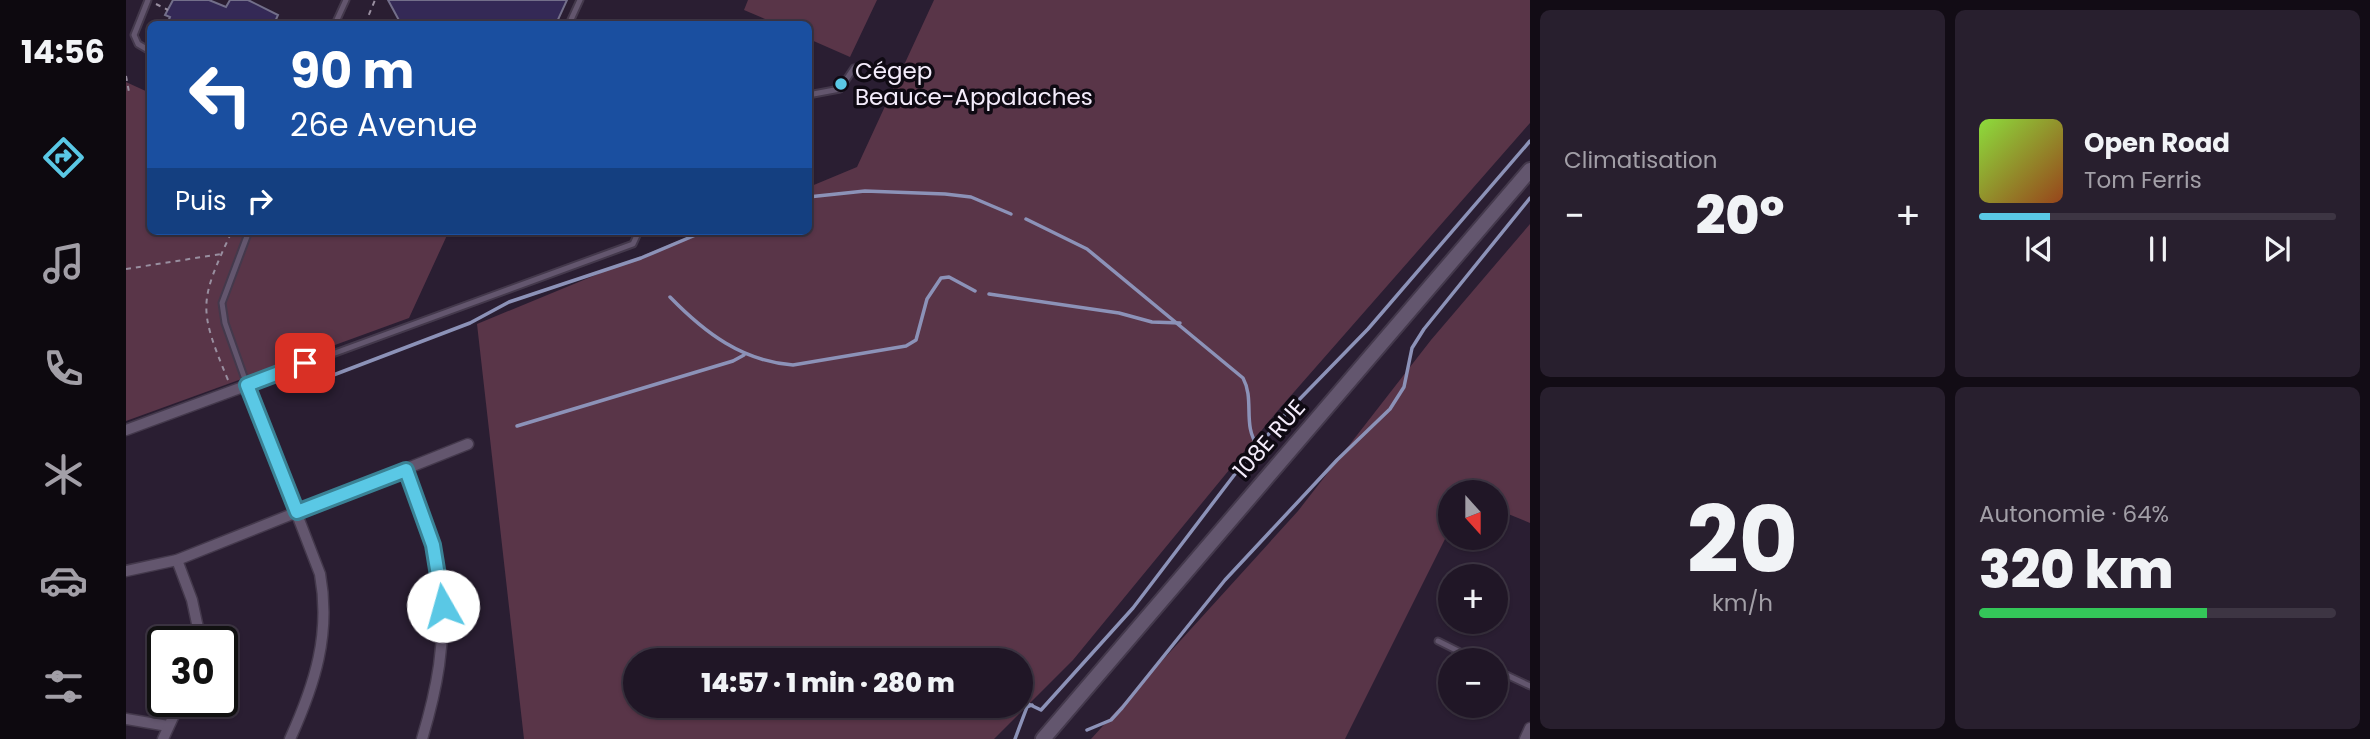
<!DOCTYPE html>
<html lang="fr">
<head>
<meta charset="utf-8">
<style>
	:root { --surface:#201626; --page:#281f2e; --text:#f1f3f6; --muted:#a29fa7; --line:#3d3543; --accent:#5ac8e5 }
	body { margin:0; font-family:Poppins,sans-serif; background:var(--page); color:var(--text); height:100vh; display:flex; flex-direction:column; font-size:26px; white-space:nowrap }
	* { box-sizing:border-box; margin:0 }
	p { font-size:23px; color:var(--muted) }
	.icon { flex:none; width:38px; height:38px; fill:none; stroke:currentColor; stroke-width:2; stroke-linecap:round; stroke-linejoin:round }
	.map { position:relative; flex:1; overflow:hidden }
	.details { display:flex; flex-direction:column; gap:10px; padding:10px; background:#120c15; width:840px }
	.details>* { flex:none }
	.guide { position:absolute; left:21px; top:21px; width:665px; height:214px; border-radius:10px; box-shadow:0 2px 5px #0004,0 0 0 2px var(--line); background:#1a4fa0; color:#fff; overflow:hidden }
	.needle { width:46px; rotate:159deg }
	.fabs { position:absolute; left:1312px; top:480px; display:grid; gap:14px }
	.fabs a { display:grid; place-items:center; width:70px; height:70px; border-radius:50%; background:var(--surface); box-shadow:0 2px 5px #0004,0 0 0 2px var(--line); font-size:35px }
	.speed { position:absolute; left:21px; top:626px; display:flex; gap:14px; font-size:35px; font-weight:700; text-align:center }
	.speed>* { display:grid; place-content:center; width:91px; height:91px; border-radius:50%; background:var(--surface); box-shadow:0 2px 5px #0004,0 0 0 2px var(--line); line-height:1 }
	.speed .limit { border:4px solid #111; border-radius:10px; background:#fff; color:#111 }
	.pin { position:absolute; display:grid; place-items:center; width:60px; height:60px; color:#fff; margin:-30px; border-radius:14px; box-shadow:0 4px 10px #0006 }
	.me { position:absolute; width:77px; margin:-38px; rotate:353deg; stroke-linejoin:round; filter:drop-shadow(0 0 5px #0008) }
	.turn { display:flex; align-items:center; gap:24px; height:147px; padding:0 28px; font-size:32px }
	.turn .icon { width:91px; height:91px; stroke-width:2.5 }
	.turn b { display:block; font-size:49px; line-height:60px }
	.then { display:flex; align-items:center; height:66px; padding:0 28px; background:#0003; gap:14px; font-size:26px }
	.big { font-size:52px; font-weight:800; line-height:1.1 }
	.details .tile { flex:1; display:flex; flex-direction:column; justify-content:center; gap:10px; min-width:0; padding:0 24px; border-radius:10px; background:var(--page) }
	.details .dial { align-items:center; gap:0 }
	.dial b { font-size:91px; line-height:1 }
	.song { display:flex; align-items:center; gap:21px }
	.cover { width:84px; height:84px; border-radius:10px; background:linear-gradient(135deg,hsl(90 70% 55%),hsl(20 70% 35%)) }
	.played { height:7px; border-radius:4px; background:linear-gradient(90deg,var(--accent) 20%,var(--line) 20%) }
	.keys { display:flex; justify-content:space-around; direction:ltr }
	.heat { display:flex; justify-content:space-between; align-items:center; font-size:38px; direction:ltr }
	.charge { height:10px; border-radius:5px; background:linear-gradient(90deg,#34c759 64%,var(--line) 0) }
	.details .tiles { flex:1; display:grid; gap:10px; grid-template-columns:repeat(2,1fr) }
	.trip { position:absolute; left:497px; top:648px; width:410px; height:70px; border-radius:35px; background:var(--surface); box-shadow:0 2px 5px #0004,0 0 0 2px var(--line); font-weight:800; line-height:70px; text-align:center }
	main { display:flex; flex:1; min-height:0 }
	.tabs { display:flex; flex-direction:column; width:126px; justify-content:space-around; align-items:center; background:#0d090f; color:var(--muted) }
	.tabs .icon { width:49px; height:49px }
	.tabs .current { color:var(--accent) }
	.tabs b { font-size:32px; color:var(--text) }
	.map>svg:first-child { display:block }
</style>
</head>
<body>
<main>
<nav class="tabs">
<b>14:56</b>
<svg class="icon current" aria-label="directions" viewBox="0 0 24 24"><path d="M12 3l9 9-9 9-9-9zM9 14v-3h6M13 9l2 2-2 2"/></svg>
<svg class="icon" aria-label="music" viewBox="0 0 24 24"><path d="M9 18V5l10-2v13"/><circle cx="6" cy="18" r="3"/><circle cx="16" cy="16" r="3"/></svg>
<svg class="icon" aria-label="phone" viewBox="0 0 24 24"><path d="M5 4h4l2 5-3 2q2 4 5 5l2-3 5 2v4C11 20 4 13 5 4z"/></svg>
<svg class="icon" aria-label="climate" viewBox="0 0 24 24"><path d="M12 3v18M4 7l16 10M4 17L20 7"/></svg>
<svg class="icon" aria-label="car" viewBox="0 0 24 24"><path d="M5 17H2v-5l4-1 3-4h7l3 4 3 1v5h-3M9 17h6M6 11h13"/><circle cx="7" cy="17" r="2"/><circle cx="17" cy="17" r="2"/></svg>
<svg class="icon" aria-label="filters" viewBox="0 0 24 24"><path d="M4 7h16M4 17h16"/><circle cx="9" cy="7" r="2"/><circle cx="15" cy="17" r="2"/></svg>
</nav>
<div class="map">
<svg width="1404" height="739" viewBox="0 0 1404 739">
	<rect width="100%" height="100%" fill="#2a1e32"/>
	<g fill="#593548" fill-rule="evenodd">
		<path d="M622,0H751L724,57L683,39L682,24H651L618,10Z"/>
		<path d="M808,0H1404V123L1154,408L947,660L868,739H398L351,324L576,231H682L683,187L731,167ZM509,660H894V705H509Z"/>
		<path d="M0,82L24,93V231H323L283,318L0,421Z"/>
		<path d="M1404,224V523L1370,509V492H1325V527L1219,739H965L1172,511L1305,340Z"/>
	</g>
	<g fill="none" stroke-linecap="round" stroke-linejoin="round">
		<g stroke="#8c92b8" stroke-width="3.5">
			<path d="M682,197L739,191L819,194L845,197L885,214"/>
			<path d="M900,219L961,249L1117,378C1129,400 1116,426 1132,446"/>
			<path d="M863,294L993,313L1026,322L1054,323"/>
			<path d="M544,297C579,333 616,361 667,365L780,346L790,340L801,299L815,278L823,277L849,291"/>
			<path d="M189,382L344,323L383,302L515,258L579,231"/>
			<path d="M391,426L607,361L618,355"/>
			<path d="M696,656L708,660"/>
			<path d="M894,700L915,710L1007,608L1109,474L1162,411L1242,329L1404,141"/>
			<path d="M961,730L985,720L996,708L1099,580L1211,460L1264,409L1278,387L1286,348L1298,329L1404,198"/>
			<path d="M889,739L901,707L906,705"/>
		</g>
	</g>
	<g fill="#342956" stroke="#736f8a" stroke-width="2">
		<path d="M47,0H83L100,7L104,0H122L152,15L148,24H41L44,17L39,15Z"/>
		<path d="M262,0H441L430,24H275Z"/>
	</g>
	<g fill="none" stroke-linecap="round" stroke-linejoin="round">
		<defs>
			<g id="lane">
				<path d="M22,0L8,35L12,44L24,51"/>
				<path d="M209,24L220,0"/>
				<path d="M443,24L454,0"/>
				<path d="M682,95L714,89L728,68"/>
				<path d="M179,364L507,244L513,231"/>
				<path d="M121,385L99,323L96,303L123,231"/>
				<path d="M1312,641L1350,660"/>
				<path d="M1370,670L1404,686"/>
			</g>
			<g id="street">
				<path d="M121,385L194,574C205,634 189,684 164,739"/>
				<path d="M0,430L179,364"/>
				<path d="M280,470C320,575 329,629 296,739"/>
				<path d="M51,560L66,600L75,642"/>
				<path d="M0,571L51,560L342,444"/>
				<path d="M0,719L42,726"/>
				<path d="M37,739L54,702"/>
				<path d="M1399,739L1404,728"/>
			</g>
			<path id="secondary" d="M917,739L1404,170"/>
		</defs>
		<use href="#lane" stroke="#44394c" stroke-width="9"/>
		<use href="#street" stroke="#44394c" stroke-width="13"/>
		<use href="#secondary" stroke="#44394c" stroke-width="18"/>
		<g stroke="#998fa0" stroke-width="2" stroke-dasharray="5 5" stroke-linecap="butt">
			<path d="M30,4L42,10"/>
			<path d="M239,24L249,0"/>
			<path d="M0,76L3,92H0"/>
			<path d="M0,269L95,254"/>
			<path d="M102,380C72,308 73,302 106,231"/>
		</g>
		<use href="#lane" stroke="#63566e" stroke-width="5"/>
		<use href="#street" stroke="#63566e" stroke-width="10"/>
		<use href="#secondary" stroke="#63566e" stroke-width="14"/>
	</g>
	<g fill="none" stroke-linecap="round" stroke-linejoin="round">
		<defs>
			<path id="route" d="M179,363L121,385L171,512L280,470L307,545L317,606"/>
		</defs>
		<use href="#route" stroke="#3a8295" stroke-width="18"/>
		<use href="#route" stroke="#5ac8e5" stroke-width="12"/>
	</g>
	<circle fill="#5ac8e5" stroke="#0f0a13" stroke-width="2.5" cx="715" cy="84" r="7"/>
	<g text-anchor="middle" stroke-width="7" stroke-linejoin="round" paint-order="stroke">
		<g font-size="23" fill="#f4ecfb" stroke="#0f0a13" text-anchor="start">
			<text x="729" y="79">Cégep<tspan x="729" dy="26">Beauce-Appalaches</tspan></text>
		</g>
		<g font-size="23" fill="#f4ecfb" stroke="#0f0a13">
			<text transform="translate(1143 439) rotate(-49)" y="8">108E RUE</text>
		</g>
	</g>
</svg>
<div class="fabs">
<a><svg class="needle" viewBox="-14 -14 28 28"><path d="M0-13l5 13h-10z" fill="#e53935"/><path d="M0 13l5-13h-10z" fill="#a29fa7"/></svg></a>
<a>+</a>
<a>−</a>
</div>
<div class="speed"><div class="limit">30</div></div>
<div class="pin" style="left:179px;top:363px;background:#d93025"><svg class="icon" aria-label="arrive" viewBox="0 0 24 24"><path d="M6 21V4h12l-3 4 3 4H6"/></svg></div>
<svg class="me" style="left:317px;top:606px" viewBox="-20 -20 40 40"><circle r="19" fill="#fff"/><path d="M0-13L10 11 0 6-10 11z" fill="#5ac8e5"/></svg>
<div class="trip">14:57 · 1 min · 280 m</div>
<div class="guide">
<div class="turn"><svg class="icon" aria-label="left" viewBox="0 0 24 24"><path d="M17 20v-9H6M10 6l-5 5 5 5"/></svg><div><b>90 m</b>26e Avenue</div></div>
<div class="then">Puis<svg class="icon" aria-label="right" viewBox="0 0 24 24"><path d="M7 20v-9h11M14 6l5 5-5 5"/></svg></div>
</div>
</div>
<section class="details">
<div class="tiles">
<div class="tile"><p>Climatisation</p>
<div class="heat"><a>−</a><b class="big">20°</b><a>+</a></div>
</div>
<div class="tile">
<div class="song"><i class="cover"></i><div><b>Open Road</b><p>Tom Ferris</p></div></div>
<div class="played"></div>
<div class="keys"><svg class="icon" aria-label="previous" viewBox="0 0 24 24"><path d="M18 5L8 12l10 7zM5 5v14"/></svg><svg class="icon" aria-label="pause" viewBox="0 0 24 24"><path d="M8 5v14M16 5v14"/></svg><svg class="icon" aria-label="next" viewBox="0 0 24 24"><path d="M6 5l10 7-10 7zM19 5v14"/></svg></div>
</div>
<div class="tile dial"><b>20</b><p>km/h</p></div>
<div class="tile"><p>Autonomie · 64%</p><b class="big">320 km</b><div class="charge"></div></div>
</div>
</section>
</main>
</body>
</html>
